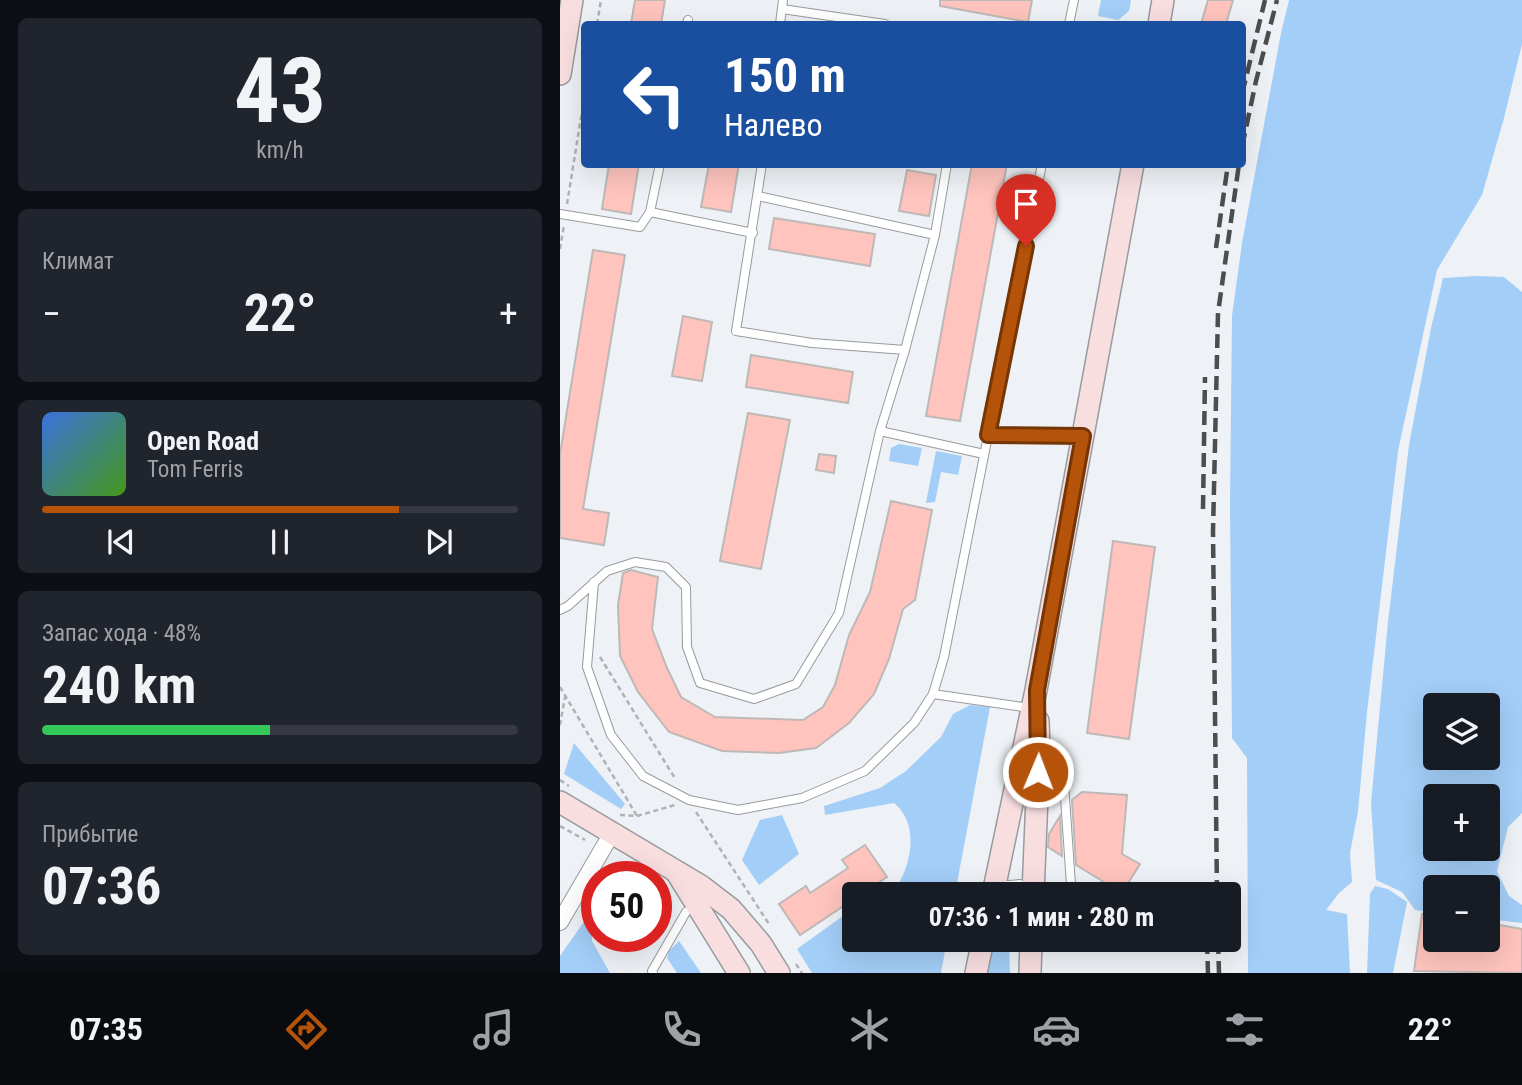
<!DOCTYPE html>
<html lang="ru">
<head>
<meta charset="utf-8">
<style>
	:root { --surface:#171b24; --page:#20242c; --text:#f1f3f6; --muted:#9ea1a6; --line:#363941; --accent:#b45309 }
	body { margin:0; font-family:"Roboto Condensed",sans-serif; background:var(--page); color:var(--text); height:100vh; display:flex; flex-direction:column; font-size:26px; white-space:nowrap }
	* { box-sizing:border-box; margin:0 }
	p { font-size:23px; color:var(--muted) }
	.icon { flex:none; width:38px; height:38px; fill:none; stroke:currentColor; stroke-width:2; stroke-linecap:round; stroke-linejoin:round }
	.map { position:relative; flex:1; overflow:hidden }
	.details { display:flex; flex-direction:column; gap:18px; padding:18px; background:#0d0f14; width:560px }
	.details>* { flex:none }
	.guide { position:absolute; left:21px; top:21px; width:665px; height:147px; border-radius:7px; box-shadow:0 7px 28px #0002; background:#1a4fa0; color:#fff; overflow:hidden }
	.tools { position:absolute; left:863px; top:693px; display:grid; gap:14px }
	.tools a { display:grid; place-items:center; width:77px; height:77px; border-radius:7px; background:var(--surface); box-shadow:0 7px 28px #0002; font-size:35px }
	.speed { position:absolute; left:21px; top:861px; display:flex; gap:14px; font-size:35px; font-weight:700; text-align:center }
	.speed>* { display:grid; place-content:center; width:91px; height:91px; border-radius:50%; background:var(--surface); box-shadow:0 7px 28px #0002; line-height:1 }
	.speed .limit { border:10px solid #d22; background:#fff; color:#111 }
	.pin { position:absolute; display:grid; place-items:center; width:60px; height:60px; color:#fff; margin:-72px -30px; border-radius:50% 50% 50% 0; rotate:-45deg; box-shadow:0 0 7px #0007 }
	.pin .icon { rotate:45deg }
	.me { position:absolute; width:77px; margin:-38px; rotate:1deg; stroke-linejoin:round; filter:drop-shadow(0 0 5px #0008) }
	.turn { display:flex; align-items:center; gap:24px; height:147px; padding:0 28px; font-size:32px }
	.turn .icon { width:91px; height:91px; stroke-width:2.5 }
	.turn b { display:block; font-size:49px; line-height:60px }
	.big { font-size:52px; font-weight:700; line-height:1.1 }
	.details .card { flex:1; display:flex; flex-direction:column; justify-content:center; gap:10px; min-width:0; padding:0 24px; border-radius:10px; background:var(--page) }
	.details .dial { align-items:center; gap:0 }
	.dial b { font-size:91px; line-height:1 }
	.song { display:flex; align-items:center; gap:21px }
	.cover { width:84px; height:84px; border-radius:10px; background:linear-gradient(135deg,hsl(220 70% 55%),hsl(100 70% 35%)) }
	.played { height:7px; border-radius:4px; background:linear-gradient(90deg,var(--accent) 75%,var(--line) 75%) }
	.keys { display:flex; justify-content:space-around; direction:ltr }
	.heat { display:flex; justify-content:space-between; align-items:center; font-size:38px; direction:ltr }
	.charge { height:10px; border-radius:5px; background:linear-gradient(90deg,#34c759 48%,var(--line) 0) }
	.trip { position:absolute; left:282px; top:882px; width:399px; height:70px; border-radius:7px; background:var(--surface); box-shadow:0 7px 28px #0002; font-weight:700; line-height:70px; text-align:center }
	.menu { display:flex; height:112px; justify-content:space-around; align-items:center; background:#090b0e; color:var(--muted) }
	.menu .icon { width:49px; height:49px }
	.menu .on { color:var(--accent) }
	.menu b { font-size:32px; color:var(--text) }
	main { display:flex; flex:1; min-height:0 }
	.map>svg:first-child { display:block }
</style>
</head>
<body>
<main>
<section class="details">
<div class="card dial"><b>43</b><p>km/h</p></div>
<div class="card"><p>Климат</p>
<div class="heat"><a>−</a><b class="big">22°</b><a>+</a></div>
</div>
<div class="card">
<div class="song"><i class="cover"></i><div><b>Open Road</b><p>Tom Ferris</p></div></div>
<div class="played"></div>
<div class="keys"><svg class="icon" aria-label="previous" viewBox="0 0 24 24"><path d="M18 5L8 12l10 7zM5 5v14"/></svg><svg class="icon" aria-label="pause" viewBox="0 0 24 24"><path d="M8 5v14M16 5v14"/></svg><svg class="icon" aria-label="next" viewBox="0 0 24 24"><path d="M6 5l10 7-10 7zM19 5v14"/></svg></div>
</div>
<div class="card"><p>Запас хода · 48%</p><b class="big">240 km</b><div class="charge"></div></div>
<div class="card"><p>Прибытие</p><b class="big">07:36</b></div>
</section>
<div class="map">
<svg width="962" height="973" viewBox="0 0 962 973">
	<rect width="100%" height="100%" fill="#eef2f6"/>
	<g fill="#a3cef7" fill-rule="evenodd">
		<path d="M541,0H571L569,11L558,20L538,16Z"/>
		<path d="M729,0H962V44L944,118L922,195L877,270L838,451L807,712L798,811L790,853L792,882L779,893L766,910L787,914L790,973H688L687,758L672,738L670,504L672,316L682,243L721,33Z"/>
		<path d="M917,276L944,277L962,292V813L948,827L937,871L949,896L962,905V923L928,919V887H875V913L855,910L842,892L816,880L811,803L828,622L849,445L871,328L883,278ZM875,705H928V758H875ZM875,796H928V849H875Z"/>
		<path d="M339,444L362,448L358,466L329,461L331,448Z"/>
		<path d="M376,451L402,456L398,475L381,472L375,502L366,503Z"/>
		<path d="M410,705L430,707L395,894H332C351,869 361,825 334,803L265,815L264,806L320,788L346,771L381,737L393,714Z"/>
		<path d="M14,743L65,804L61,809L4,774Z"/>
		<path d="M222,815L239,854L199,885L182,860L200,820Z"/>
		<path d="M815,886L828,889L847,902L833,973H807L810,894Z"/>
		<path d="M37,903V920L32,932V941L50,973H0V956Z"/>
		<path d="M294,908V940H387L381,973H252L237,949Z"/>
		<path d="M432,940H449L450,973H425Z"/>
		<path d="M119,941L141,973H117L107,958L109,951Z"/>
	</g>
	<g fill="#fec4bd" stroke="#beb8b7" stroke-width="2">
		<path d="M75,0H105L101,24H71Z"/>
		<path d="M380,0H472L468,22L380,6Z"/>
		<path d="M648,0H673L666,24H641Z"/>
		<path d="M49,164H79L71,214L42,209Z"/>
		<path d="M149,164H179L171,212L141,207Z"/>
		<path d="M412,164H447L400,421L366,416Z"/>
		<path d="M347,170L376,175L369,216L339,211Z"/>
		<path d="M214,218L315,234L310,266L209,249Z"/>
		<path d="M33,250L65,255L23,509L49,513L44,545L0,538V454Z"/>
		<path d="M123,316L152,322L142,381L112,376Z"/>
		<path d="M191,355L293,372L288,403L186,387Z"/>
		<path d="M188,413L230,420L201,569L160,561Z"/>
		<path d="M259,454L276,456L274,473L256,470Z"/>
		<path d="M331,501L372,510L355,600L343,609L329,659L314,694L289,723L256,748L219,753L162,751L109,732L78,692L60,656L58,605L63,573L71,570L98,577L92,629L107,668L121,697L155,717L243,720L263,707L275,685L289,635L310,592Z"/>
		<path d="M553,541L595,547L569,739L527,733Z"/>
		<path d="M522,792L567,795L562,854L580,864L562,893L516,865L512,800Z"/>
		<path d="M500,816L502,856L488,847L489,834Z"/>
		<path d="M305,845L327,877L301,894H294V899L240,935L219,904L246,886L250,893L288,868L282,860Z"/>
		<path d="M862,914L875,916V940H928V923L962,929V973L854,971Z"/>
	</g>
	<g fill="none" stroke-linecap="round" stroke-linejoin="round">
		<defs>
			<g id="service">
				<path d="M222,9L325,24"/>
				<path d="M127,24L128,20"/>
				<path d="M220,24L223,0"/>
				<path d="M509,24L514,0"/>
				<path d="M202,164L176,331L252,343L345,350"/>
				<path d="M198,196L375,235"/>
				<path d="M90,212L193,233"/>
				<path d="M0,214L80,227L90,212L100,164"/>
				<path d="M320,431L424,454"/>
				<path d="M428,435L523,437"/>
				<path d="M34,582L27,667L51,735L83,776L129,800L178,810L242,798L305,771L354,723L373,694L384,657L482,164"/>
				<path d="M0,610L8,606L47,571L75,562L106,567L126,587L127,647L140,683L194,699L236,684L279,613L320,431L345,350L375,235L387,164"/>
				<path d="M373,694L470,708"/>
				<path d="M484,755L504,783L511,885L505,894"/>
				<path d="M437,886L460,884L471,892"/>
				<path d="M93,973L92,971L126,912"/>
			</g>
			<path id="minor" d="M0,922L52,833"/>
			<g id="secondary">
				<path d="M599,24L603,0"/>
				<path d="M0,74L12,0"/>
				<path d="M0,802L141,886L171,909L201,944L219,973"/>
				<path d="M117,873L179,973"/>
				<path d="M433,894L476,690L573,164"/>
				<path d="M473,894L479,748L478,721"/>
				<path d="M416,973L423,940"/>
				<path d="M470,973L471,940"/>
			</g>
		</defs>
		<use href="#service" stroke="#979b9e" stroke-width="10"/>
		<use href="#minor" stroke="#979b9e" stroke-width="18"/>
		<use href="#secondary" stroke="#979b9e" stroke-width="24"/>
		<g stroke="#aeb2b5" stroke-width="2.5" stroke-dasharray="5 3.5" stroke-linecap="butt">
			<path d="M37,24L41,0"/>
			<path d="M7,204L24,99"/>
			<path d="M0,249L4,225"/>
			<path d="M40,657L116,780"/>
			<path d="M0,687L77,816"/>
			<path d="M0,725L5,697"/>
			<path d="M0,780L9,786"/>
			<path d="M136,812L209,924"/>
			<path d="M60,815L77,816L115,805"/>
			<path d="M0,826L25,840"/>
			<path d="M236,964L242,973"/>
		</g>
		<use href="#service" stroke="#fff" stroke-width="8"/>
		<use href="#minor" stroke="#fff" stroke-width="16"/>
		<use href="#secondary" stroke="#f9dee0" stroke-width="21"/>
		<g stroke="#4b4d4e" stroke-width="4.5" stroke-dasharray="14 7" stroke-linecap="butt">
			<path d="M682,94L705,0"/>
			<path d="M682,147L696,81L717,0"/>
			<path d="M656,248L668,164"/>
			<path d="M643,509L645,377"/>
			<path d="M657,894L653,532L658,313L679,164"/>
			<path d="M647,940L648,973"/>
			<path d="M658,940L659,973"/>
		</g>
	</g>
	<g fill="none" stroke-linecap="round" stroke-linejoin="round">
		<defs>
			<path id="route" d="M466,246L428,435L523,436L477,690L478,772"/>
		</defs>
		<use href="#route" stroke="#753606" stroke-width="18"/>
		<use href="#route" stroke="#b45309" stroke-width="12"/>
	</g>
</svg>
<div class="tools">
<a><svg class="icon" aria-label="layers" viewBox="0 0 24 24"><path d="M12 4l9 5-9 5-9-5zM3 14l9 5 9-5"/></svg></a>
<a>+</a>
<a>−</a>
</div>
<div class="speed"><div class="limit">50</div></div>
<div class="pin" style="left:466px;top:246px;background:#d93025"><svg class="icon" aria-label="arrive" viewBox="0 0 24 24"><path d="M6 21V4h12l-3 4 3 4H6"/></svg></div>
<svg class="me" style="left:478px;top:772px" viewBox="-20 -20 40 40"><circle r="17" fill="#b45309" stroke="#fff" stroke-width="3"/><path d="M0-11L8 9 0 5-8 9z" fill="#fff"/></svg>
<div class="trip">07:36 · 1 мин · 280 m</div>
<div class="guide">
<div class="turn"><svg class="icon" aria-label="left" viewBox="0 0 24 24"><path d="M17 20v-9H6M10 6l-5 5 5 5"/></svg><div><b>150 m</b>Налево</div></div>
</div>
</div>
</main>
<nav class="menu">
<b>07:35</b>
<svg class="icon on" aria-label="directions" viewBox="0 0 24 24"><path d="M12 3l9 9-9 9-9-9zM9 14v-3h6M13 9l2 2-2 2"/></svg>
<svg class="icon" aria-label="music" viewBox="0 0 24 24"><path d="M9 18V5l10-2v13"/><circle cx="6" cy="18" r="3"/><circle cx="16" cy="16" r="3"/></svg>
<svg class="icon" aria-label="phone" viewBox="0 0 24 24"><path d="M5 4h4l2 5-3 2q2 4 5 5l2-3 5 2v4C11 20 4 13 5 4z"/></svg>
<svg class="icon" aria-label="climate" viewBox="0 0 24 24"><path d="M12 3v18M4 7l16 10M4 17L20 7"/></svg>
<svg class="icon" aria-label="car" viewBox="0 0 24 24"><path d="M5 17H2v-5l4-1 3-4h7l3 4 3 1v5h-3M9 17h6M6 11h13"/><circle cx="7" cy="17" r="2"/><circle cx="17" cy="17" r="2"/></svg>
<svg class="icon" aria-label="filters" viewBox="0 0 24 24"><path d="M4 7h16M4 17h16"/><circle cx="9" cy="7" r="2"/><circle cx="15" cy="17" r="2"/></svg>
<b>22°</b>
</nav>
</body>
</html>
